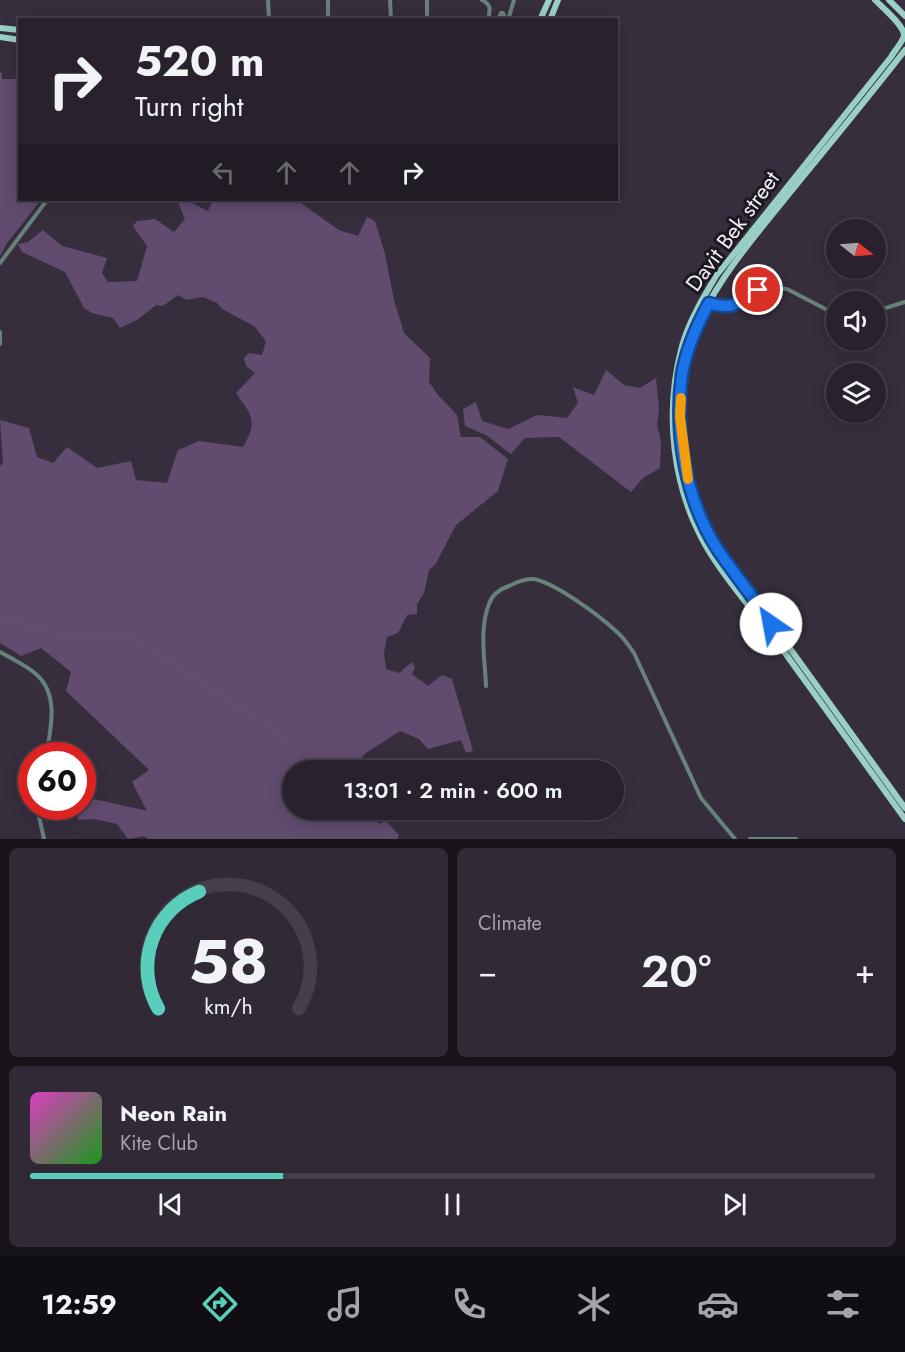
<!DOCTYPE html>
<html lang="en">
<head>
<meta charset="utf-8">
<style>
	:root { --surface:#29222e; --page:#312a36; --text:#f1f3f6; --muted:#a5a4aa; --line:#453f4a; --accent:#5bcebb }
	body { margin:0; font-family:Jost,sans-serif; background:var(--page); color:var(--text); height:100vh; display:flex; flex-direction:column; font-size:22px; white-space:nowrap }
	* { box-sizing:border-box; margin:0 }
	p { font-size:20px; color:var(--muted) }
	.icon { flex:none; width:33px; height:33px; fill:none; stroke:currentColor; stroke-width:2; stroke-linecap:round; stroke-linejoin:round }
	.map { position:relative; height:839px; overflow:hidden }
	.panel { display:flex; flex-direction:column; gap:9px; padding:9px; background:#171319; flex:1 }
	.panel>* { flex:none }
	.top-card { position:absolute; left:18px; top:18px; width:600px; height:183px; border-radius:0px; box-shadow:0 3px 15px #0003,0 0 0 2px var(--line); background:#29222e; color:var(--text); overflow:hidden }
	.needle { width:39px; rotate:107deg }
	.controls { position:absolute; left:826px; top:219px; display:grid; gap:12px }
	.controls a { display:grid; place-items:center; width:60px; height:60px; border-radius:50%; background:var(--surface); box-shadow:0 3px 15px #0003,0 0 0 2px var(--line); font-size:30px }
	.speed { position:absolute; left:18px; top:742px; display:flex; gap:12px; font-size:30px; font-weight:700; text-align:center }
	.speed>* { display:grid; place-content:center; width:78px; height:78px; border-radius:50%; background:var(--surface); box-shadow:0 3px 15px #0003,0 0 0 2px var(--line); line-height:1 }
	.speed .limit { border:9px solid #d22; background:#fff; color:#111 }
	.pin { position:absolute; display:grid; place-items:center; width:51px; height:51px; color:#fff; margin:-26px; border:3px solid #fff; border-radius:50%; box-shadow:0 2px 6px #0007 }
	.me { position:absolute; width:66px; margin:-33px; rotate:327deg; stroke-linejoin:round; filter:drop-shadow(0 0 4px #0008) }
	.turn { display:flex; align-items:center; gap:21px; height:126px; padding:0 18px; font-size:27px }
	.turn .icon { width:78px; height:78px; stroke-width:2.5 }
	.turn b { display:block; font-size:42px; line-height:51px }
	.lanes { display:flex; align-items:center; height:57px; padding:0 18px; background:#0003; justify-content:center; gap:30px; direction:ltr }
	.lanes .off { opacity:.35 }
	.big { font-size:45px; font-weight:600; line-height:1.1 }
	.panel .widget { flex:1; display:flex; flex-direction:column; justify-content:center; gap:9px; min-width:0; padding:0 21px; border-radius:9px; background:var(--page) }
	.panel .dial { align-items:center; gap:0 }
	.dial svg { height:156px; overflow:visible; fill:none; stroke:var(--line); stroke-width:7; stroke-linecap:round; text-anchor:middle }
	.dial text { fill:var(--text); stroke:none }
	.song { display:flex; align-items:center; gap:18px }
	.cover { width:72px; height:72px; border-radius:9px; background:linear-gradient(135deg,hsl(310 70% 55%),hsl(120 70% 35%)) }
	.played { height:6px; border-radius:3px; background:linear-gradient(90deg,var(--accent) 30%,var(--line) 30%) }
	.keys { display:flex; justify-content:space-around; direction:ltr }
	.heat { display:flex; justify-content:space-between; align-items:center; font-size:33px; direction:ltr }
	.panel .tiles { flex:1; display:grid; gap:9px; grid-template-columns:1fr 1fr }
	.widget:last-child { grid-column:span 2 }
	.trip { position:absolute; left:282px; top:760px; width:342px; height:60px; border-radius:30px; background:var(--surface); box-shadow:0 3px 15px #0003,0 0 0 2px var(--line); font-weight:600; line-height:60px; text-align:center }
	.tab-bar { display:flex; height:96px; justify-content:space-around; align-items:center; background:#100e12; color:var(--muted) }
	.tab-bar .icon { width:42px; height:42px }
	.tab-bar .active { color:var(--accent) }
	.tab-bar b { font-size:27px; color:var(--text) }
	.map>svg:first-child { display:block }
</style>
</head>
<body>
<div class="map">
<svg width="905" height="839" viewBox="0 0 905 839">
	<rect width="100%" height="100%" fill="#372e3d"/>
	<g fill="#614b6f">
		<path d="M0,72L2,73V79H19L20,200H41L7,243L0,256Z"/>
		<path d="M177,200H186L208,211L213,200H303L302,204L339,230L358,236L367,217L375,221L385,254L394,300L404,333L430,358L429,382L438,395L457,415L461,437H480L508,459L498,491L456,525L435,565L429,570L424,593L417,604V614L407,615L398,633L387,637L384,653L386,669L399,673L412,662L415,667L412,674L428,686L442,675L452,679L473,751L466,753L461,740L428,749L419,739L400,731L366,753L349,771H292V810H321L320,812L324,814L329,810H350L352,814L365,812L379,824L386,821L399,835L397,839H148L144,836L128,839L117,824L94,819L78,820L77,809L94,799L147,811L132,782L149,770L66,691L71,672L41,648L21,656L0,643V466L3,463L0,420L29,428L37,457L53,463L67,447L97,468L131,461L136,480L167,483L178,450L199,441L243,447C258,421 252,416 236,393L255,373L246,366L244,358L249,353L262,355L266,341L254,326L222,309L217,303L203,297L186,300L178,295L163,306L156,305L137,320L120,328L113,318L92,313L84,308L65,272L22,252L18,244L28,242L43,230L62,246L107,258L102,273L108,282L137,281L147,246L133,226L137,221L155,219L174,232L185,219Z"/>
		<path d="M606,370L624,385L640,388L656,378L659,409L657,424L661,442L660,468L643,478L631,492L559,437L525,438L511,454L486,435L465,426L463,409L476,402L482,421L508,429L537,415L567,418L578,403L573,387L594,395Z"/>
	</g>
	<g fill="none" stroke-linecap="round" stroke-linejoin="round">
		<g stroke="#63526d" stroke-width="1.5">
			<path d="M0,616L47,632L129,635L277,732L320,771"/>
			<path d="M363,810L395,839"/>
		</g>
		<g stroke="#67817b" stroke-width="4">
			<path d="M268,0L269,20"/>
			<path d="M390,0L391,20"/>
			<path d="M482,0C492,5 490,10 488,20"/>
			<path d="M325,20L328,17V0"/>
			<path d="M427,20V0"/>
			<path d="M498,20L501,13H503L506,20"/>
			<path d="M508,20L514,0"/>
			<path d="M0,263L47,200"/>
			<path d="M702,299C736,316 733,299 759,290C767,287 778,288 787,289L837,315"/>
			<path d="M876,311L905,302"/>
			<path d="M0,332V344"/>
			<path d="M0,652C12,659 26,665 37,675C59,695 51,729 46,756"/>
			<path d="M486,686C485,660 479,629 489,604C492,595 500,589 509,586C515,583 524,579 531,579C551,579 601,617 617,632C624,638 629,646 634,653L701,798L735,839"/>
			<path d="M37,807L44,839"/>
			<path d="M750,839H796"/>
		</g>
		<g stroke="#99cfc4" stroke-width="6">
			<path d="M875,0C882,7 905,26 904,36C902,43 895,50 891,57L716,276C703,298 689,321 682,346C664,413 672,488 707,548C727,582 754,611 777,642C820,701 863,760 905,819"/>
			<path d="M889,0L905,16"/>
			<path d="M540,20L549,0"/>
			<path d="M550,20L558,0"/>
			<path d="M0,28L20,30"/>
			<path d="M0,37L20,40"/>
			<path d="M905,50C867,99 827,147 788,195C723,276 668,334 683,445C687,478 694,507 709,536L905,808"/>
		</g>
	</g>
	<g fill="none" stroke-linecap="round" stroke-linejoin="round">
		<defs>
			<path id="route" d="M758,290C739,302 733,311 709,303C697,325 686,349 682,375C674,434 686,501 718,550C729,566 741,582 753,598C759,606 768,615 771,624"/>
		</defs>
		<use href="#route" stroke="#114b97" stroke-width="15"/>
		<use href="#route" stroke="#1a73e8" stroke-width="10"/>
		<path stroke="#f59e0b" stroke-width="10" d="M681,398L680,417L688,479"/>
	</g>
	<g text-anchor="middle" stroke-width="6" stroke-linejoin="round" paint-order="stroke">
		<g font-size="22" fill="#f5eff9" stroke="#1c181f">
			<text transform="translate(732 231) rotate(-54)" y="8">Davit Bek street</text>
		</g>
	</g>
</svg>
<div class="controls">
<a><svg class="needle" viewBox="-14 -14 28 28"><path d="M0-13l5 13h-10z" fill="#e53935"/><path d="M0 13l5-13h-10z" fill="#a5a4aa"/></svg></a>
<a><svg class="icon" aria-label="sound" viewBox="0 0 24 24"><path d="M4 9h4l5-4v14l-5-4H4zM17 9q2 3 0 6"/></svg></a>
<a><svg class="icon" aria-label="layers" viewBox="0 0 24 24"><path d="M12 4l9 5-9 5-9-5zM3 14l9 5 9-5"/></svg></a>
</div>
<div class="speed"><div class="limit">60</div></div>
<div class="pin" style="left:758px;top:290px;background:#d93025"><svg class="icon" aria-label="arrive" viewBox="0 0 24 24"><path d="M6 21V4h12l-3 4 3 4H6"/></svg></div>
<svg class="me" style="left:771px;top:624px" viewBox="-20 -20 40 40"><circle r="19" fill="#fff"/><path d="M0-13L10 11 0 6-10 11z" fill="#1a73e8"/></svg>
<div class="trip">13:01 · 2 min · 600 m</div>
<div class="top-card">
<div class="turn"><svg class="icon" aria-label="right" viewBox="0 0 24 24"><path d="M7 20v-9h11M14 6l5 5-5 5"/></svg><div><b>520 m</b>Turn right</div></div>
<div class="lanes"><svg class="icon off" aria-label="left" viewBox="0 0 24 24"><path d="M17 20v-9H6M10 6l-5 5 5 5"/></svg><svg class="icon off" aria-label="ahead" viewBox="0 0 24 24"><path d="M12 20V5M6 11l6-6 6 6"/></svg><svg class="icon off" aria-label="ahead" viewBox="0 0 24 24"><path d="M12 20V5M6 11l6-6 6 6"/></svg><svg class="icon" aria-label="right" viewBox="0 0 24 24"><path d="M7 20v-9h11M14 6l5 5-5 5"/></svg></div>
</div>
</div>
<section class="panel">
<div class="tiles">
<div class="widget dial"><svg viewBox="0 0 100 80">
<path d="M14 69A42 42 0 1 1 86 69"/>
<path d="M14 69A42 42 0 0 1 35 9" stroke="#5bcebb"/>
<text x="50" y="56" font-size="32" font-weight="700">58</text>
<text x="50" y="72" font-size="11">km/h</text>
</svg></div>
<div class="widget"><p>Climate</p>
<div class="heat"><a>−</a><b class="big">20°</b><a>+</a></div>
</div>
<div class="widget">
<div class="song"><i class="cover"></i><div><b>Neon Rain</b><p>Kite Club</p></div></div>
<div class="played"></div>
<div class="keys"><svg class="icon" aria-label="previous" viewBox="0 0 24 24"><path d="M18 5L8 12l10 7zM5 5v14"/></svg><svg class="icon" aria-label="pause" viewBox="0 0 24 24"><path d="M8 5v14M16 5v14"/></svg><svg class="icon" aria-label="next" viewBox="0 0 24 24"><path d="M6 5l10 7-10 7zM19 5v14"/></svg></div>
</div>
</div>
</section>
<nav class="tab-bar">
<b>12:59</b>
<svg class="icon active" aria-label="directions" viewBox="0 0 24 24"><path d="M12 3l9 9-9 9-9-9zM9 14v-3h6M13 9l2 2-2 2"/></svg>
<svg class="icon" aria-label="music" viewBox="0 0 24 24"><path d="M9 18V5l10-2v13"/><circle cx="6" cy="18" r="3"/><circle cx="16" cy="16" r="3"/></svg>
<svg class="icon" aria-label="phone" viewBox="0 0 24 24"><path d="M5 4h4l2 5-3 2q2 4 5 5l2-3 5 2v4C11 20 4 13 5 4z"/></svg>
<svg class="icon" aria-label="climate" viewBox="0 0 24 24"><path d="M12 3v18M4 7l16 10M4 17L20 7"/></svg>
<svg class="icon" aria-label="car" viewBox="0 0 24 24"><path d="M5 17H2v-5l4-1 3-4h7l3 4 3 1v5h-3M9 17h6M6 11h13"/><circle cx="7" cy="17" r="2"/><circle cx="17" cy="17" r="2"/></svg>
<svg class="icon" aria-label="filters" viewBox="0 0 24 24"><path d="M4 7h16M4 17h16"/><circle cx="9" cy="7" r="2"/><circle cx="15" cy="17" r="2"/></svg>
</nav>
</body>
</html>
